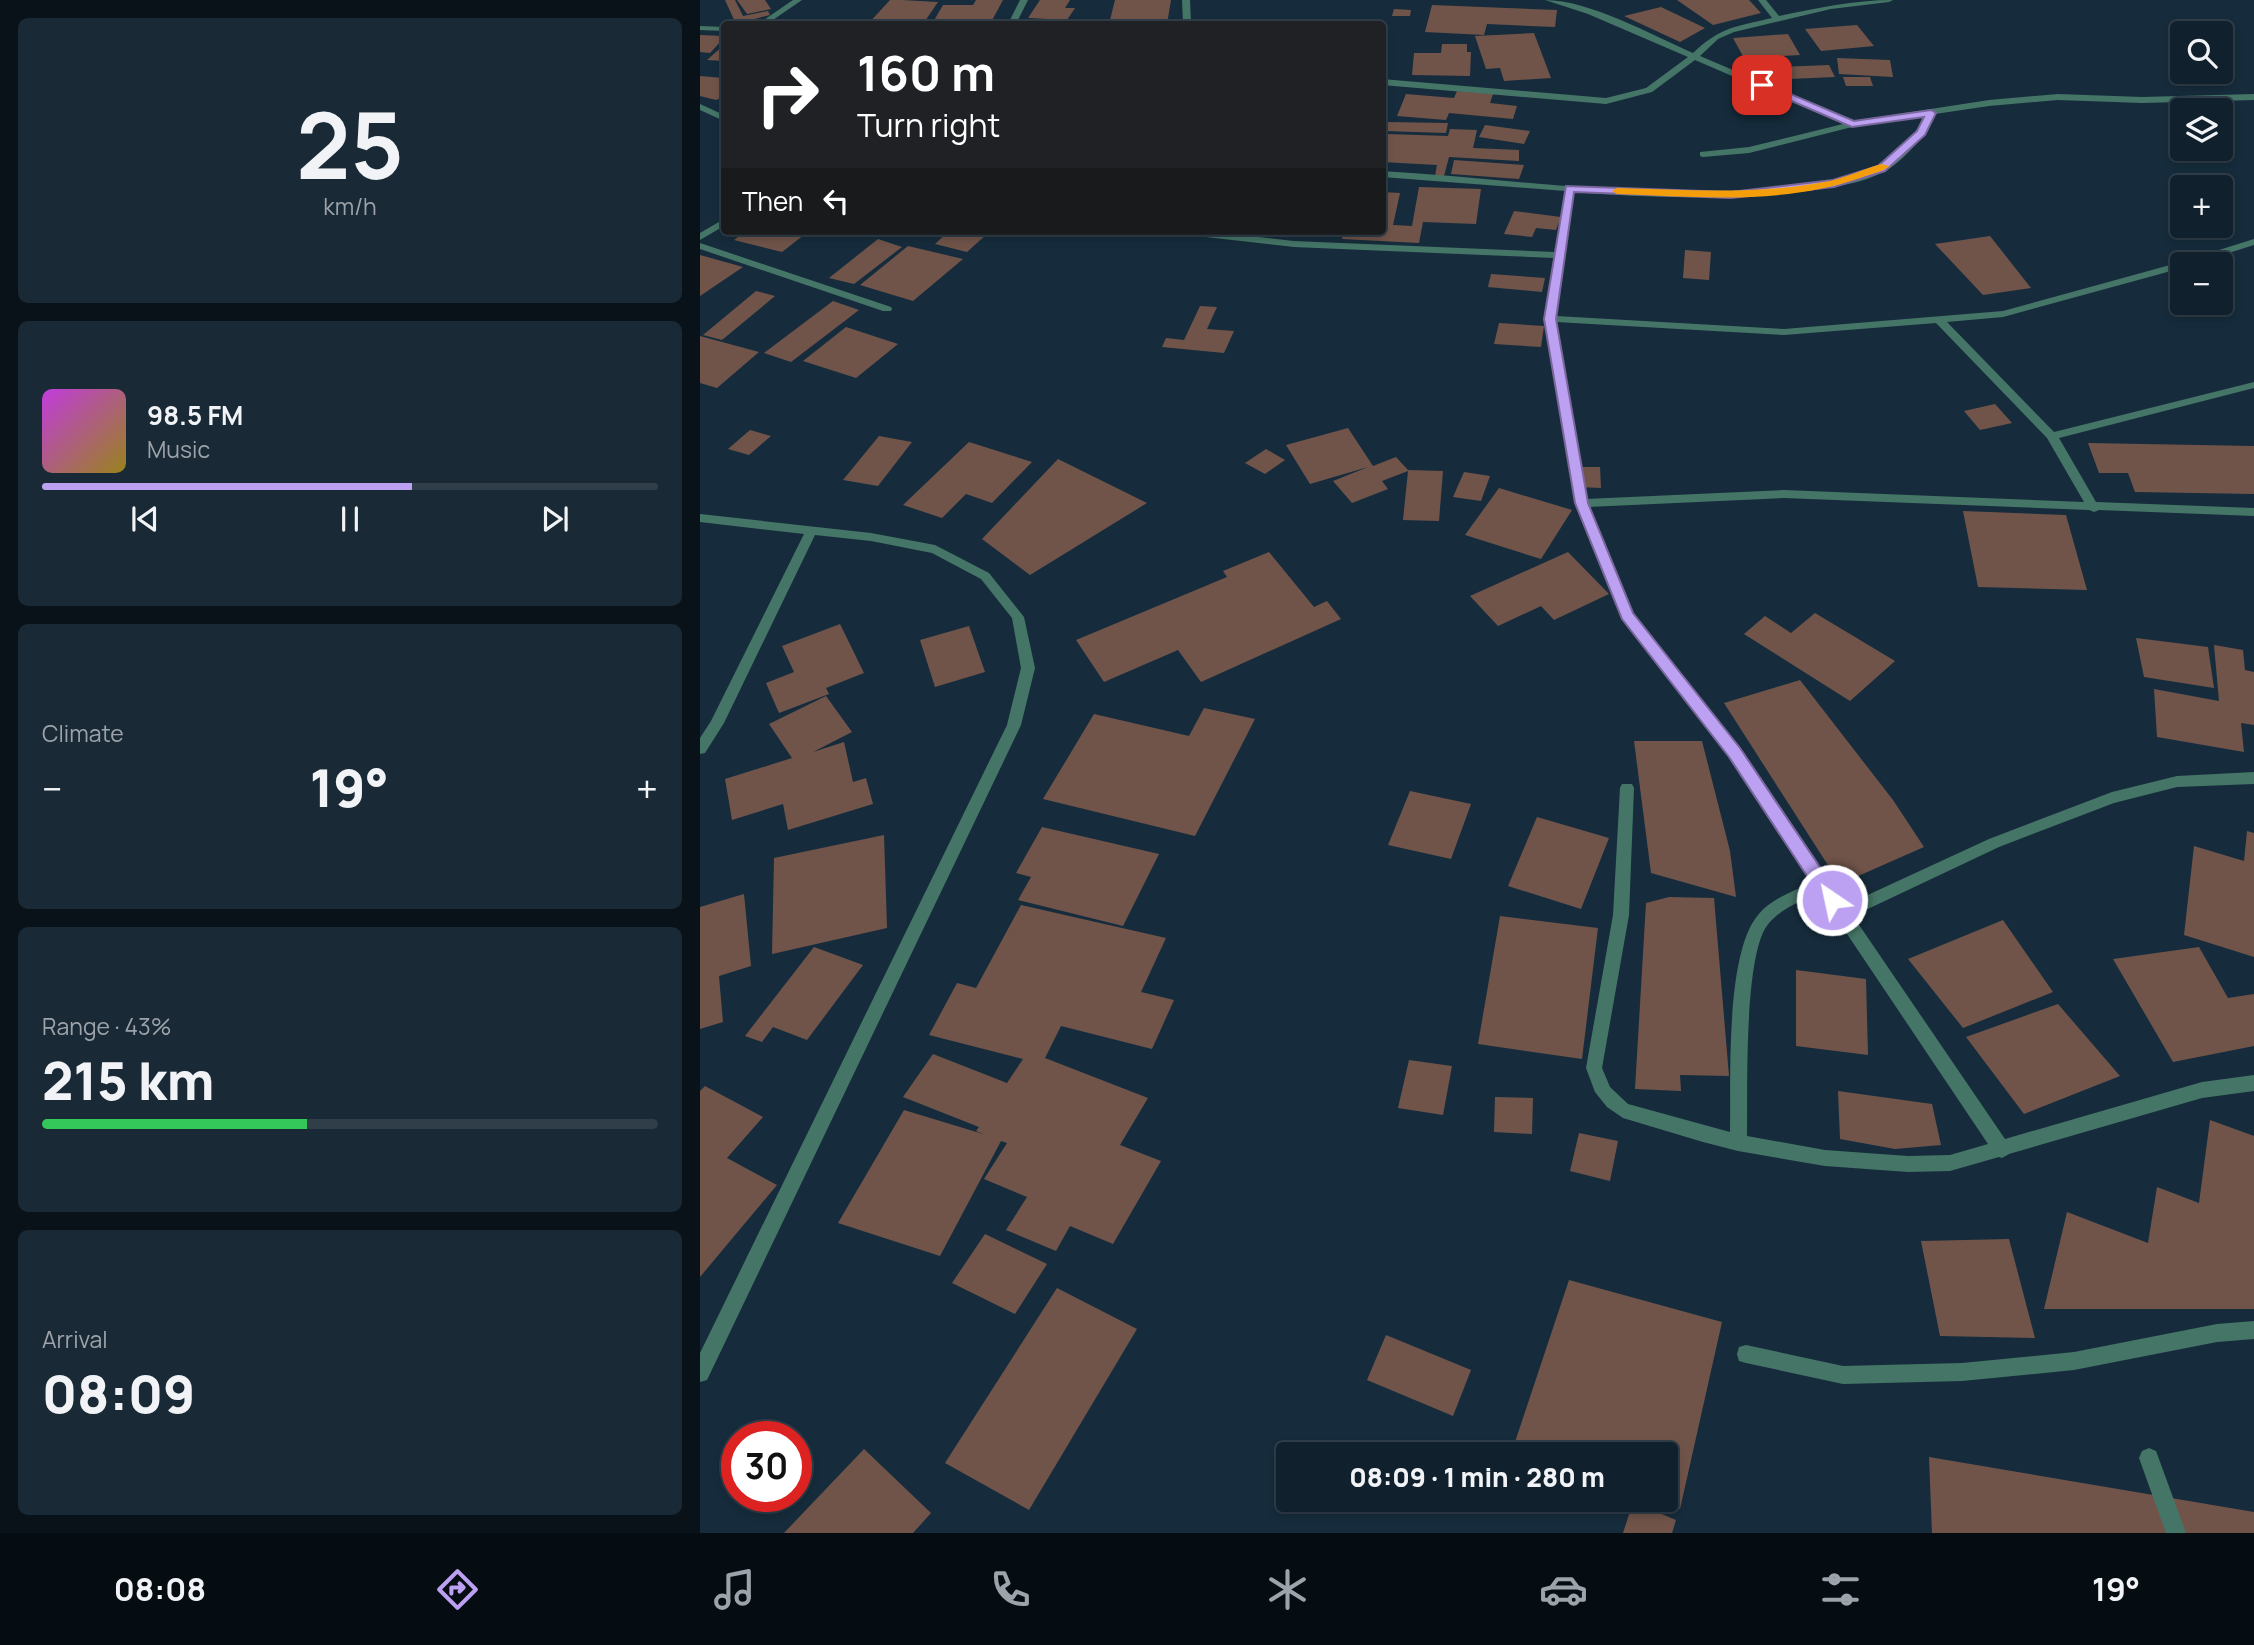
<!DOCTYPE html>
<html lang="en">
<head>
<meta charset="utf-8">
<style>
	:root { --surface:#10212d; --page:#192935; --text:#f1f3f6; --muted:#9ca3aa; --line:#303e49; --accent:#bca0f2 }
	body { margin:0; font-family:Manrope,sans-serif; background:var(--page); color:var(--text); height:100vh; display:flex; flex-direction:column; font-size:26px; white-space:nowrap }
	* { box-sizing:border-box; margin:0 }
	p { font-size:23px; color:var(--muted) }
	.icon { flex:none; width:38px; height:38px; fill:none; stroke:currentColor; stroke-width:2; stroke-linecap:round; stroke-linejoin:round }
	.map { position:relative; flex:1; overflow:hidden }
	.drawer { display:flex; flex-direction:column; gap:18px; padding:18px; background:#091219; width:700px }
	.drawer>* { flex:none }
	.top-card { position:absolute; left:21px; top:21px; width:665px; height:214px; border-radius:7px; box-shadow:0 4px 10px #0003,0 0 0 2px var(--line); background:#202124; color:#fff; overflow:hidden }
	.buttons { position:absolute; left:1470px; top:21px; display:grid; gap:14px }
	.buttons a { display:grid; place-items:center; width:63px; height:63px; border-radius:7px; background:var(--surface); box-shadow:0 4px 10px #0003,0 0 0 2px var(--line); font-size:35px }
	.speed { position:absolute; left:21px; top:1421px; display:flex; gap:14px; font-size:35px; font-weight:700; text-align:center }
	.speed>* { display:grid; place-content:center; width:91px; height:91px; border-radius:50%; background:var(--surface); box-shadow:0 4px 10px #0003,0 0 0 2px var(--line); line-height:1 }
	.speed .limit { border:10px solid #d22; background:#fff; color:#111 }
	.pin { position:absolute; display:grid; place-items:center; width:60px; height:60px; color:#fff; margin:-30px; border-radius:14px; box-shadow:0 4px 10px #0006 }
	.me { position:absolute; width:77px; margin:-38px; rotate:326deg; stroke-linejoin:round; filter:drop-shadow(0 0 5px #0008) }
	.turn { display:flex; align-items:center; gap:24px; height:147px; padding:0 21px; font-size:32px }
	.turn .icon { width:91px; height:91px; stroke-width:2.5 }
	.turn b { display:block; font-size:49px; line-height:60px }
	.then { display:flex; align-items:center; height:66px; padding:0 21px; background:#0003; gap:14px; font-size:26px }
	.big { font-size:52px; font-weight:800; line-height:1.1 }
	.drawer .card { flex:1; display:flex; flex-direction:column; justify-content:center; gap:10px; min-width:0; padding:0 24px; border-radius:10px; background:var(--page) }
	.drawer .dial { align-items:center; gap:0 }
	.dial b { font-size:91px; line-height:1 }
	.song { display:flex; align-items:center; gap:21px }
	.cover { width:84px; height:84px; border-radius:10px; background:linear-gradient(135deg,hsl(290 70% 55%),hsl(50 70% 35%)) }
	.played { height:7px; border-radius:4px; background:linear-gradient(90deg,var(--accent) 60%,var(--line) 60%) }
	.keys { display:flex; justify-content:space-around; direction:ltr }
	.heat { display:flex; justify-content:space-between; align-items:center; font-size:38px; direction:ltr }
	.charge { height:10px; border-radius:5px; background:linear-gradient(90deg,#34c759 43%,var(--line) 0) }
	.trip { position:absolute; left:576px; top:1442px; width:402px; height:70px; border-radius:7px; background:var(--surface); box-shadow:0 4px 10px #0003,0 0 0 2px var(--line); font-weight:800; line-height:70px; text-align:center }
	.menu { display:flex; height:112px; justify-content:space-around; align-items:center; background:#060d12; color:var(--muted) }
	.menu .icon { width:49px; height:49px }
	.menu .on { color:var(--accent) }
	.menu b { font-size:32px; color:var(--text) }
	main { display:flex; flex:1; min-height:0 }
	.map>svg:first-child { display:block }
</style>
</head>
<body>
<main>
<section class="drawer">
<div class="card dial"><b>25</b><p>km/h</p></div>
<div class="card">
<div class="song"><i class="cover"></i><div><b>98.5 FM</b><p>Music</p></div></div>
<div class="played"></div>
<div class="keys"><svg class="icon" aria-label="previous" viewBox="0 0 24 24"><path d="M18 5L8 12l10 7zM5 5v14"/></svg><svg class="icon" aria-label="pause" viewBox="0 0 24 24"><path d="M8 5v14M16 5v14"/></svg><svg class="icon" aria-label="next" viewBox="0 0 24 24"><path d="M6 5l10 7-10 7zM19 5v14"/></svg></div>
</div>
<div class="card"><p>Climate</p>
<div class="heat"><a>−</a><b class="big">19°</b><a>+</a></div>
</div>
<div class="card"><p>Range · 43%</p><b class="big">215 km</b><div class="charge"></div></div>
<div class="card"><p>Arrival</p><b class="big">08:09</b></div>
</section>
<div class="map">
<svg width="1554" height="1533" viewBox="0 0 1554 1533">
	<rect width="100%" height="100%" fill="#162c3c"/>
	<g fill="#70544a">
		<path d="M25,0H35L43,16L68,11L70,15L36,24Z"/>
		<path d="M37,0H65L71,9L47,14Z"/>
		<path d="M190,0H202L238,2L223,24H168Z"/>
		<path d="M276,0H303L290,24H232L243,5H273Z"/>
		<path d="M340,0H370L365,8H375L367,20L328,18Z"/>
		<path d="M415,0H471L467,24H409Z"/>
		<path d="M977,0H1049L1061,13L1013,25Z"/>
		<path d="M732,5L857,10L855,27L787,24L784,35L725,32Z"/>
		<path d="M961,7L1005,28L980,42L924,16Z"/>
		<path d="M694,9L711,10L710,16H692Z"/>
		<path d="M334,20L366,21L365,24H331Z"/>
		<path d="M1157,25L1174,46L1121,51L1105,29Z"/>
		<rect x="682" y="30" width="5" height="45"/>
		<path d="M834,33L851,78L804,81L800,68L786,69L775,36Z"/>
		<path d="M1088,34L1100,55L1044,58L1033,38Z"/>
		<path d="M0,35L24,36V38L10,53L0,52Z"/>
		<path d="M742,44H767V52H771L770,76L712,75L714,53H741Z"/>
		<path d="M24,45V61L7,60Z"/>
		<path d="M1084,57L1091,65L1079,67L1129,65L1135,77L1066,80L1061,69L1057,70L1050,61Z"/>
		<path d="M1137,58L1190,60L1193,77L1139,74Z"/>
		<path d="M0,76L24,78V96L16,100L0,96Z"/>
		<path d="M1143,77H1170L1173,86H1146Z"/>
		<path d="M757,91L793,94L790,103L817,106L813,119L749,113L746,120L697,116L706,94L754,98Z"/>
		<path d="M686,122L748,123L746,133L684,131Z"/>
		<path d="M785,125L830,131L824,144L779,137Z"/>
		<path d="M750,129L777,130L773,148L819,150V161L749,157L744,176H735L737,165L682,162L687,134L748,136Z"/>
		<path d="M754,160L824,165L819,179L751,174Z"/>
		<path d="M719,187L781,189L776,224L723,222L719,243L642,239L644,231H682V192L700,193L693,225L712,226Z"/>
		<path d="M814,211L861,217L856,230L836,228L832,237L804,234Z"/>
		<path d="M46,231H109L82,252L34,240Z"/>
		<path d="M249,231H275L287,234L267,252L235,244Z"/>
		<path d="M583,231H632L631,234Z"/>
		<path d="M1290,236L1331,288L1283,295L1235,244Z"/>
		<path d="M178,239L202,247L154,284L129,278Z"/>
		<path d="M208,246L263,259L213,301L160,285Z"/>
		<path d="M985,250L1011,252L1009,280L983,278Z"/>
		<path d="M0,255L43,267L0,296Z"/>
		<path d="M791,274L845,278L842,292L788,287Z"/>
		<path d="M56,291L75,296L22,340L3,335Z"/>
		<path d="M133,301L159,310L91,362L64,353Z"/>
		<path d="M500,306L517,307L507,329L534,331L524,353L462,347L466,338L484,340Z"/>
		<path d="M799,323L844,326L841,347L794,344Z"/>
		<path d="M146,327L198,344L156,378L103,361Z"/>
		<path d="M0,336L59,352L17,388L0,383Z"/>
		<path d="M1295,404L1312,423L1280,430L1264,411Z"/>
		<path d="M648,428L673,466L696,457L708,470L743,471L739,521L703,520L708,471L682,481L688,489L652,503L633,481L668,467L610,484L586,445Z"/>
		<path d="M50,430L71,436L49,455L28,449Z"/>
		<path d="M179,436L212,442L178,486L143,480Z"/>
		<path d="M269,442L332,462L292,503L266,494L242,518L203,505Z"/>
		<path d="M1388,443L1554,446V494L1435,492L1428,473H1399Z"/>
		<path d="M566,449L585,460L565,474L545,463Z"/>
		<path d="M358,459L447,503L330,575L282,539Z"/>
		<path d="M880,467H900L901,488L879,487Z"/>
		<path d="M764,472L790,476L781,501L753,497Z"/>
		<path d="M799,488L872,510L841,559L765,535Z"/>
		<path d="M1263,511L1366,515L1387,590L1278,587Z"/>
		<path d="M569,552L614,607L627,601L641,619L501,682L478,650L404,682L376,640L527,577L523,571Z"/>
		<path d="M868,552L909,594L854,620L841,606L798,626L770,596Z"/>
		<path d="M1115,613L1195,661L1150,701L1044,634L1065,616L1091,633Z"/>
		<path d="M140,624L164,673L126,688L129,694L79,713L66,683L94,672L82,646Z"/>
		<path d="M269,626L285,672L235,687L220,640Z"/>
		<path d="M1436,638L1508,647L1514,688L1444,677Z"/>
		<path d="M1514,645L1543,650L1545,670L1554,672V725L1541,723L1544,752L1457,737L1454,689L1519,701Z"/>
		<path d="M1100,680L1193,800L1224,847L1140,884L1024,703Z"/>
		<path d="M126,696L152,732L113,752L144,742L153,782L166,778L173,804L88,830L83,804L32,820L25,779L92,758L69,724Z"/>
		<path d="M504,708L555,719L495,836L343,799L394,714L489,736Z"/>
		<path d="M934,741H1002L1030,851L1036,897L951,873Z"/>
		<path d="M710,791L771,804L751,859L688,845Z"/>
		<path d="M837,817L909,838L881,909L808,886Z"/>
		<path d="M342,827L459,854L423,926L318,900L331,877L316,873Z"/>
		<path d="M1547,831L1554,833V957L1484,935L1494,846L1544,861Z"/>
		<path d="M184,835L187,928L72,954L74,858Z"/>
		<path d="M44,894L51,966L19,976L23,1022L0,1029V907Z"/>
		<path d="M969,897L1014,898L1029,1076L980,1075L981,1091L935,1089L946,903Z"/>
		<path d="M321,905L466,938L441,992L474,1000L452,1049L361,1026L345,1058L448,1098L420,1145L461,1161L413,1244L370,1226L356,1251L306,1230L327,1197L284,1179L307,1143L301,1141L240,1256L138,1223L204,1110L283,1134L276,1131L279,1127L203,1097L233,1054L307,1083L323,1059L229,1035L257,983L276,988Z"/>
		<path d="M800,916L898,928L882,1059L778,1044Z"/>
		<path d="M1303,920L1353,992L1263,1028L1208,959Z"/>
		<path d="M114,947L163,965L107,1040L73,1027L62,1042L45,1036Z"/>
		<path d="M1499,947L1528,998L1554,994V1046L1473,1062L1413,959Z"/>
		<path d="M1096,970L1166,979L1168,1055L1096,1046Z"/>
		<path d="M1358,1004L1420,1076L1324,1114L1266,1037Z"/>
		<path d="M709,1060L752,1066L743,1115L698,1108Z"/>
		<path d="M5,1086L63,1117L27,1158L77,1185L0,1277V1091Z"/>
		<path d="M1138,1091L1232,1104L1241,1145L1195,1149L1140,1139Z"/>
		<path d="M795,1097L833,1098L832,1134L794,1132Z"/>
		<path d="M1510,1120L1554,1136V1309H1344L1367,1212L1448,1243L1457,1187L1499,1203Z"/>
		<path d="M879,1133L918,1141L910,1181L870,1171Z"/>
		<path d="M285,1234L347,1264L315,1314L252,1283Z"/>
		<path d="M1309,1239L1335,1338L1240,1336L1221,1241Z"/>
		<path d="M869,1280L1022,1322L980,1509L958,1500H966V1454H811Z"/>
		<path d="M357,1288L437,1329L329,1510L245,1463Z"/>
		<path d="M686,1335L771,1370L753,1416L667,1380Z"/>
		<path d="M164,1449L231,1513L213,1533H84Z"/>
		<path d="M1229,1457L1554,1512V1533H1232Z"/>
		<path d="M933,1502L976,1520L972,1533H923Z"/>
	</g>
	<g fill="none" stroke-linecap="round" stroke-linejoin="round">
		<g fill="#457567" fill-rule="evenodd">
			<path d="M93,0H102L67,24H58Z"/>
			<path d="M320,0H328L316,24H308Z"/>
			<path d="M482,0H490L491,24H483Z"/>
			<path d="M845,0C889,0 952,35 993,53C1022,26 1035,27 1072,18L1058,0H1066L1079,16C1117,8 1154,0 1193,0L1189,2L1131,9L1034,32L1018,39L1000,56L1153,121L1289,100L1358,94L1442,97L1554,94V100L1442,103L1358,100L1289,106L1235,114C1224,136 1208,157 1187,170C1161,185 1127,188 1099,191C1024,200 949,198 874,192L856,316L1084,329L1303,311L1481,262L1554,239V245L1494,264H1482V268L1303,317L1247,322L1354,432L1554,382V388L1359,438L1396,502L1554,508V516L1399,510L1394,512L1389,510L1084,498L888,507L933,614L1039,748L1146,905L1289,839L1412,792L1477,776L1554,772V784L1477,787L1414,803L1299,847L1153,916L1305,1139L1502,1082L1554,1075V1091L1502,1098L1309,1154L1302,1158L1299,1157L1250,1171L1208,1172L1125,1166L1038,1151L1003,1142L923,1118L907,1107L895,1092L886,1068L913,915L920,788L922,784H932L934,788L929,915L902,1068L910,1087L928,1104L1030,1132C1031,1081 1025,954 1058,915C1071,898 1095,891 1113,882L1029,756L921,616L875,503L845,319L854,258L594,247L479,234L474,231H505L594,241L855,252L865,191L682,177V171C819,179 955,202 1092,186C1121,183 1154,181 1179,166C1200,155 1215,136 1225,115L1152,127L1049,153L1003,157L1000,156V152L1049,147L1143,124L995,60L952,92L906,104L682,85V79L906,98L946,88L988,57L888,14ZM856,322L1084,335L1236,323L1347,438L1384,502L1084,490L886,499ZM1120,893L1137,919L1288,1144L1250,1155L1208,1156L1125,1150L1047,1136C1048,1093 1043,952 1069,923C1082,908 1103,900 1120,893Z"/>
			<path d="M0,26L24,27V31L0,30Z"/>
			<path d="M0,104L24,115V121L0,110Z"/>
			<path d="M24,219V226L0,240V233Z"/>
			<path d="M0,243L191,307L192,309L191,311H183L0,249Z"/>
			<path d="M0,514L171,533L235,545L289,573L324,617L335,668L321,725L7,1380L0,1382V1353L307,725L321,668L312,618L281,579L232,553L171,541L115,535L24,723L5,753L0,754V738L11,721L104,534L0,522Z"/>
			<path d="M1554,1321V1339L1517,1342L1374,1370L1262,1381L1143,1384L1046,1363L1039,1361L1037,1354L1039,1347L1046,1345L1143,1366L1262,1363L1374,1352L1517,1324Z"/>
			<path d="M1449,1448L1456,1451L1486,1533H1466L1439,1458L1442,1451Z"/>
		</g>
	</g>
	<path fill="#bca0f2" stroke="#7a689d" stroke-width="2" d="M1062,82L1154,121L1231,110L1236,113L1225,135L1185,171L1134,187L1031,198L874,192L856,319L888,503L933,613L1040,748L1138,894L1140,900L1132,907L1126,905L1029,757L922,619L875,503L844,319L866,186L1031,192L1133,180L1178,166L1217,131L1224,117L1152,127L1059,87Z"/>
	<path fill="#f59e0b" d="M1181,164L1190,166C1182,172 1170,174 1160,178C1083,205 998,197 917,194L912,191L917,188C988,190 1059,195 1130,181C1147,177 1164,169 1181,164Z"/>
</svg>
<div class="buttons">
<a><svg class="icon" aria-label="search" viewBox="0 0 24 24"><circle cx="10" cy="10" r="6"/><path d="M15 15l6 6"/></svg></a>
<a><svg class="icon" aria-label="layers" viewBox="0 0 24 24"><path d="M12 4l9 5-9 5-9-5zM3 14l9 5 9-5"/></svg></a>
<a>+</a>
<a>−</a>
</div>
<div class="speed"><div class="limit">30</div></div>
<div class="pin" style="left:1062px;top:85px;background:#d93025"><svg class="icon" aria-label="arrive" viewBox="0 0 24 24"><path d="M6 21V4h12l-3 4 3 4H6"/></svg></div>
<svg class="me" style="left:1132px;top:900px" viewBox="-20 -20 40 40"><circle r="17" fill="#bca0f2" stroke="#fff" stroke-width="3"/><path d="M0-11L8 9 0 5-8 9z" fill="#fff"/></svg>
<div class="trip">08:09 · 1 min · 280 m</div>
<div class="top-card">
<div class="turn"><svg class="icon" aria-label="right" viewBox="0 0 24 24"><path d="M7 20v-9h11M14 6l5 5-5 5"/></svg><div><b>160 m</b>Turn right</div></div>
<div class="then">Then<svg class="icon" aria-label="left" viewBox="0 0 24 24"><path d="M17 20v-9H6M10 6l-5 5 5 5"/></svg></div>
</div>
</div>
</main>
<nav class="menu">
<b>08:08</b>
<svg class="icon on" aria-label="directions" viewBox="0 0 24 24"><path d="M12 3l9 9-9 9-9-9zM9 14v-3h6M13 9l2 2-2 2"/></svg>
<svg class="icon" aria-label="music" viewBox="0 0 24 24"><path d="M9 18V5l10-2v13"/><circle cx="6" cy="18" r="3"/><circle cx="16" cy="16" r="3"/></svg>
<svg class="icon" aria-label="phone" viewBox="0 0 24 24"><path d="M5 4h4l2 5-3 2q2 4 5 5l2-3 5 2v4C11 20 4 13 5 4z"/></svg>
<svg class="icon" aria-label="climate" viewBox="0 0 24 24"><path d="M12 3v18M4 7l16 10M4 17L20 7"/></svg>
<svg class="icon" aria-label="car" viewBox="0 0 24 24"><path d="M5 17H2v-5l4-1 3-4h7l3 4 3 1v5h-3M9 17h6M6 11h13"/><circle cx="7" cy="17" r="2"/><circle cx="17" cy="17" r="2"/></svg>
<svg class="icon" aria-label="filters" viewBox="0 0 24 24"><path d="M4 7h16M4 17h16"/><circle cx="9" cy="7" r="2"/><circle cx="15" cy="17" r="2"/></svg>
<b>19°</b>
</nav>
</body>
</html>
